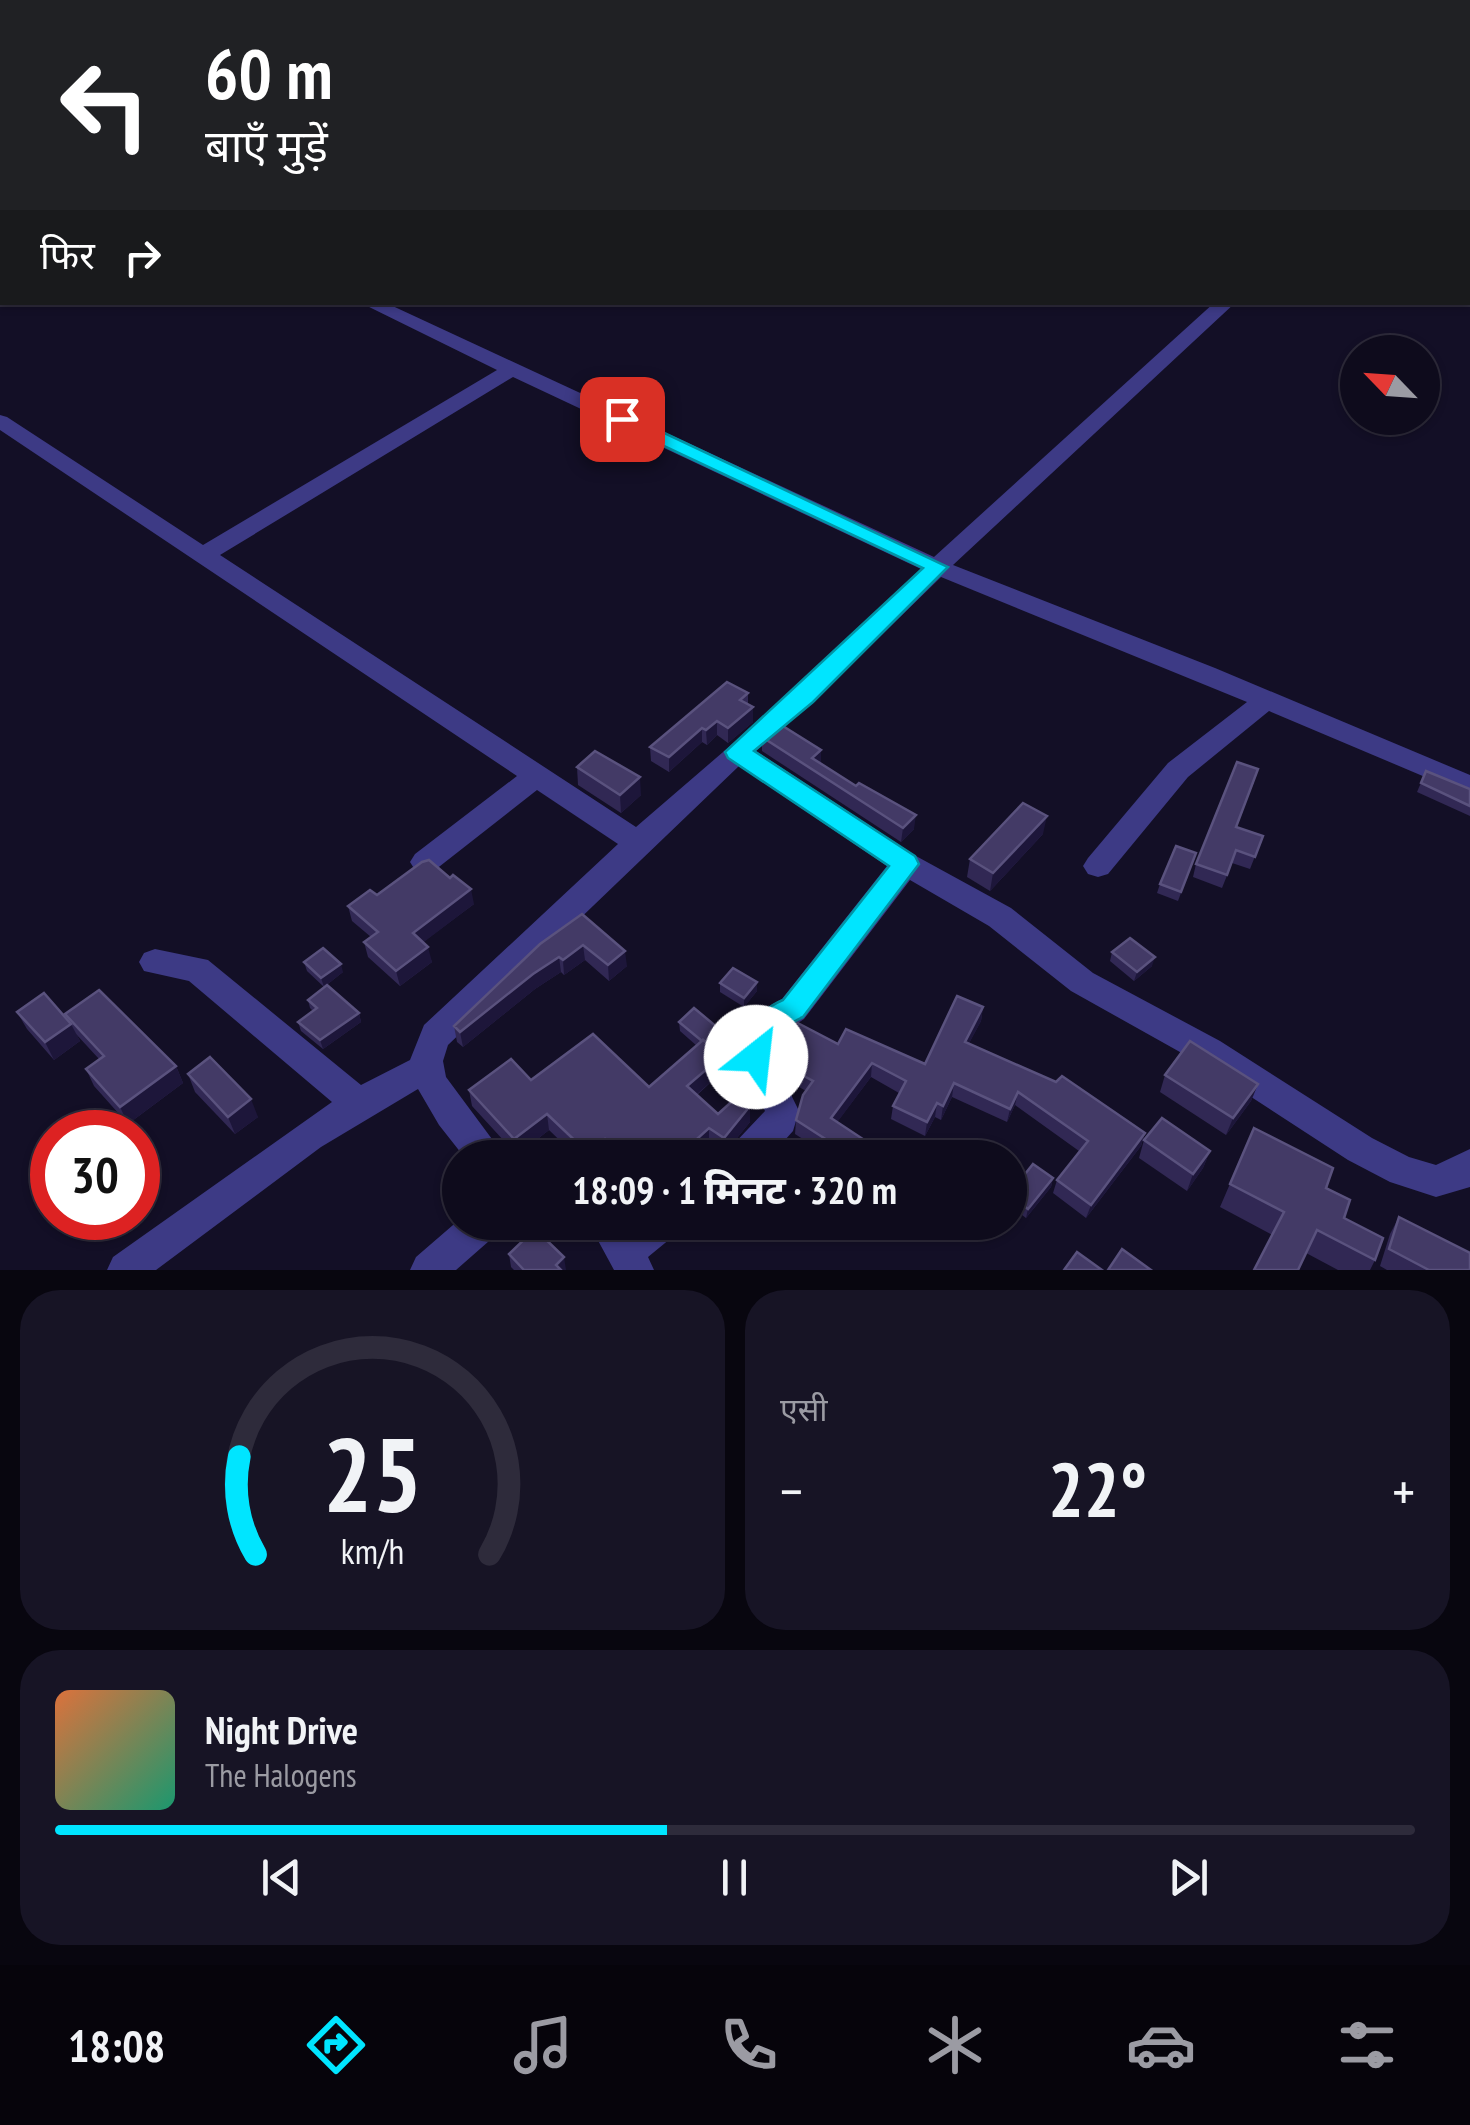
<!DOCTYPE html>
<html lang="hi">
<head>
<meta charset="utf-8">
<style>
	:root { --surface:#0e0b1c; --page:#171425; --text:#f1f3f6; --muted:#9b9ba3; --line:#2e2b3b; --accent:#00e5ff }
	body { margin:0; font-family:"PT Sans Narrow","Noto Sans Devanagari",sans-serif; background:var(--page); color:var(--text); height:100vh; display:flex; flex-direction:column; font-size:38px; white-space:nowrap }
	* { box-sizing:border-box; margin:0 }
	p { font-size:32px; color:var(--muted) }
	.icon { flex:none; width:55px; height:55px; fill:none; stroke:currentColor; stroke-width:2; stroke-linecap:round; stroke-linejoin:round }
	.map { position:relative; height:1270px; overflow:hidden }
	.side { display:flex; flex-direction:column; gap:20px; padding:20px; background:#08060f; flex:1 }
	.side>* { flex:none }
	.top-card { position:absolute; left:0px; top:0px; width:1470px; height:305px; box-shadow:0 2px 8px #0004,0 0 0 2px var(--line); background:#202124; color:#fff; overflow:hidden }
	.needle { width:65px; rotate:295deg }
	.tools { position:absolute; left:1340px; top:335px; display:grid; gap:20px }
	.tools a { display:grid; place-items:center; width:100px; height:100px; border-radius:50%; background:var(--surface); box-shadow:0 2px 8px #0004,0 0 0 2px var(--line); font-size:50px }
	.speed { position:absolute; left:30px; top:1110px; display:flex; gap:20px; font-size:50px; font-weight:700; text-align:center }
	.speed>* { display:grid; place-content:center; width:130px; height:130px; border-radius:50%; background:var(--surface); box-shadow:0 2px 8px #0004,0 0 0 2px var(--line); line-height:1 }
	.speed .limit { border:15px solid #d22; background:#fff; color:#111 }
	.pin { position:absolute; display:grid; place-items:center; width:85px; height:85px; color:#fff; margin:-42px; border-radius:20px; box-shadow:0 5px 15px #0006 }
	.me { position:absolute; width:110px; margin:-55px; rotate:29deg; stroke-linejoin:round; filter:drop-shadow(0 0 8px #0008) }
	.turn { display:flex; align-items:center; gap:35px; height:210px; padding:0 40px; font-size:45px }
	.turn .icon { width:130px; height:130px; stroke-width:2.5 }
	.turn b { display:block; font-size:70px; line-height:85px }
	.then { display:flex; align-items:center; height:95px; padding:0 40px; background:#0003; gap:20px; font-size:38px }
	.big { font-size:75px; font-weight:800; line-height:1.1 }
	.side .card { flex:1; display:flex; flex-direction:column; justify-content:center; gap:15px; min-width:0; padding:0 35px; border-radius:40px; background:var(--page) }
	.side .dial { align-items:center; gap:0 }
	.dial svg { height:260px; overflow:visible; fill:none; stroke:var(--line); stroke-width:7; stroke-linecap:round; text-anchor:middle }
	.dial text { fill:var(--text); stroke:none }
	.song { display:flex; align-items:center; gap:30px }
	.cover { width:120px; height:120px; border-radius:15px; background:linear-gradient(135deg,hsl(20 70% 55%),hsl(160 70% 35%)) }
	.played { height:10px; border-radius:5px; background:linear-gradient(90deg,var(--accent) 45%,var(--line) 45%) }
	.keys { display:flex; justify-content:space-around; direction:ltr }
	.heat { display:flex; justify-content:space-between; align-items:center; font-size:55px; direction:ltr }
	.side .tiles { flex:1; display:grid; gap:20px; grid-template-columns:1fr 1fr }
	.card:last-child { grid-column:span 2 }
	.trip { position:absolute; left:442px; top:1140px; width:585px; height:100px; border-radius:50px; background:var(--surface); box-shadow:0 2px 8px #0004,0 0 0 2px var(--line); font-weight:800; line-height:100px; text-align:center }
	.tab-bar { display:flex; height:160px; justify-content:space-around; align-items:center; background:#06040b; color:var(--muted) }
	.tab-bar .icon { width:70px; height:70px }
	.tab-bar .selected { color:var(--accent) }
	.tab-bar b { font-size:45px; color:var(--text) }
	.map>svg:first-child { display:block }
</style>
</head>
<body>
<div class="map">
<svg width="1470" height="1270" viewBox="0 0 1470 1270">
	<rect width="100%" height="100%" fill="#130f26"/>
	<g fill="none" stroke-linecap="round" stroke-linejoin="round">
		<g fill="#3d3a85" fill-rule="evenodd">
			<path d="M1265,0H1284L1285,2H1266Z"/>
			<rect x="0" y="30" width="2" height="8"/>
			<rect x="0" y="64" width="2" height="9"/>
			<path d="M2,163V173L0,174V164Z"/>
			<path d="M359,302H384L934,557L1215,302H1236L953,565L1215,668L1470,775V796L1269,711L1188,777L1108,874L1098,877L1088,874L1083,866L1088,858L1168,763L1247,702L941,577L813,702L756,751L916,856L1011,908L1093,973L1220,1041L1372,1138L1409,1157L1436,1165L1470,1149V1187L1436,1197L1390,1182L1348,1160L1196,1061L1071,991L989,926L910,880L804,1019L778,1037L772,1056L799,1111L793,1131L769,1158H726L731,1147L765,1111L738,1057C744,1030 757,1011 782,999L887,866L739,766L448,1045L443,1061L446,1077L506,1158H465L439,1125L418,1089L321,1147L156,1270H107L113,1257L332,1102L189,981L144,971L139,962L144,953L155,949L208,960L361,1085L410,1060L424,1025L618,844L537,790L435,870L425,873L415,870L410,862L415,854L517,776L0,430V415L7,417L203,545L497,370ZM513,377L921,569L795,690L636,827L220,555Z"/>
			<path d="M460,1219V1222H502L497,1234L456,1270H410L416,1257Z"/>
			<path d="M588,1222H627L629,1227L634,1222H681L676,1234L648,1257L654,1270H614Z"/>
		</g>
	</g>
	<g fill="#312854">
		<path d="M748,693V704L753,722L728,743L717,735L707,745L702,742L669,772L651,761L650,747Z"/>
		<path d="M762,737L821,764L856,786L914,829L901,842L762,751Z"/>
		<path d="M577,767L641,795L621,813L578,785Z"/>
		<path d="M1426,771L1470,789V816L1417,792Z"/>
		<path d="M1254,782L1236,827L1263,836L1250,869L1232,863L1222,888L1193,877L1196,864Z"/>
		<path d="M1043,834L990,891L967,877L970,859Z"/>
		<path d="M1196,853L1178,901L1157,893L1160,884Z"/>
		<path d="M377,895L474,904L423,942L432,962L400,986L368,957L364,942L371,937L352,921L348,906Z"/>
		<path d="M582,914L627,966L609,981L585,960L564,975L561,972L535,989L463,1047L457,1042L454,1026Z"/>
		<path d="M1112,952L1152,966L1134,981L1110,961Z"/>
		<path d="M304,962L343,972L324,987L307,971Z"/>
		<path d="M720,983L757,991L744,1007L720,992Z"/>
		<path d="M308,1000L359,1013L361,1022L323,1049L301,1031L298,1022L313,1011L310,1008Z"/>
		<path d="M983,1007L981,1021L969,1043L1145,1133L1141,1146L1086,1218L1053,1193L1057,1180L1079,1151L1015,1105L1007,1122L952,1097L941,1120L935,1117L925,1136L891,1119L893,1106L899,1093L871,1077L837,1122L875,1147L874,1158H832L795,1134L796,1120L806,1091L792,1083L793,1070L799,1061L780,1050L781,1036L838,1044L925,1064Z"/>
		<path d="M17,1012L68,1020L65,1014L176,1066L183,1083L128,1124L94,1086L86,1069L99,1059L76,1034L80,1041L54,1060L27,1029Z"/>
		<path d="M679,1022L724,1042L715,1050L722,1072L697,1095L718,1114L750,1122L724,1154L709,1145L695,1158H610L607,1155L604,1158H578L549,1130L517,1155L472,1106L469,1090L531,1080L649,1087L697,1046L680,1031Z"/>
		<path d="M188,1074L258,1117L235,1134L195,1092Z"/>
		<path d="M1165,1075L1258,1084L1251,1101L1226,1135L1160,1092Z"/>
		<path d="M1254,1128L1326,1188L1344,1218L1375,1260L1370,1270H1338L1220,1207Z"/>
		<path d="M1144,1140L1210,1151L1203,1168L1187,1191L1139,1158Z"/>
		<path d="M1053,1178L1051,1187L1026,1218L1010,1206V1193Z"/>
		<path d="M1399,1217L1470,1270H1387L1380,1266L1390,1234Z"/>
		<path d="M509,1254L566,1270H514L511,1267Z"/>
	</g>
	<g fill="#1d163a">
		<path d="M753,707V722L728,743V728Z"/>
		<path d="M717,721V735L707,745L706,730Z"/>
		<path d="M702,728V742L669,772V757Z"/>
		<path d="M821,750V764L812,758Z"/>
		<path d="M640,777L641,795L621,813L620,795Z"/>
		<path d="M916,815L914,829L901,842L903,828Z"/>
		<path d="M1047,816L1043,834L990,891L993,873Z"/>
		<path d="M471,889L474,904L416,948L413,933Z"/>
		<path d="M583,945L585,960L564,975L563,960Z"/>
		<path d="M428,947L432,962L400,986L396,971Z"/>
		<path d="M625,951L627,966L609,981L608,965Z"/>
		<path d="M559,957L561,972L535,989L463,1047L460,1032L533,974Z"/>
		<path d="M1155,957L1152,966L1134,981L1137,972Z"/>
		<path d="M341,964L343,972L324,987L321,978Z"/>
		<path d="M757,982V991L744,1007V998Z"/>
		<path d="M983,1007L981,1021L963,1055L965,1042Z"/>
		<path d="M359,1013L361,1022L323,1049L320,1040Z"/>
		<path d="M71,1024L80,1041L54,1060L45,1042Z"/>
		<path d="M724,1033V1042L708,1055V1047Z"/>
		<path d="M722,1056V1072L688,1102L687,1086Z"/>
		<path d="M872,1063L871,1077L830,1132L831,1118Z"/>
		<path d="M176,1066L183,1083L128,1124L120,1107Z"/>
		<path d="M954,1083L952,1097L941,1120L943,1106Z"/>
		<path d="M1258,1084L1251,1101L1226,1135L1233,1118Z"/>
		<path d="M1018,1092L1015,1105L1007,1122L1010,1109Z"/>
		<path d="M251,1099L258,1117L235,1134L228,1117Z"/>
		<path d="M937,1103L935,1117L925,1136L927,1122Z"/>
		<path d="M750,1106V1122L724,1154V1138Z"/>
		<path d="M547,1114L549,1130L517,1155L514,1139Z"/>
		<path d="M709,1128V1145L695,1158H676Z"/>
		<path d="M1145,1133L1141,1146L1086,1218L1091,1205Z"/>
		<path d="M605,1139L607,1155L604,1158H589L588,1153Z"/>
		<path d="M1210,1151L1203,1168L1187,1191L1193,1174Z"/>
		<path d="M1053,1178L1051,1187L1026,1218L1028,1209Z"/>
		<path d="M564,1257L566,1270H557L556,1265Z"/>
	</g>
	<g fill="#433a66" stroke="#5a527e" stroke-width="2.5">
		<path d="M727,682L748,693L740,700L753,707L728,728L717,721L706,730L702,728L669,757L650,747Z"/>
		<path d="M778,723L821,750L812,758L856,786L859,783L916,815L903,828L762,737Z"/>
		<path d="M595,751L640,777L620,795L577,767Z"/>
		<path d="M1237,762L1258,769L1236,827L1263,836L1255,857L1236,850L1227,875L1196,864Z"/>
		<path d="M1426,771L1470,789V806L1421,783Z"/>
		<path d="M1023,803L1047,816L993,873L970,859Z"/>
		<path d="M1176,846L1196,853L1181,892L1160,884Z"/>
		<path d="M429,860L450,878L453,875L471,889L413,933L428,947L396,971L364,942L378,932L348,906L370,890L377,895L422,862Z"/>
		<path d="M582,914L625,951L608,965L583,945L563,960L559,957L533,974L460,1032L454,1026L540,944Z"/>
		<path d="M1130,938L1155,957L1137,972L1112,952Z"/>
		<path d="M323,948L341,964L321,978L304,962Z"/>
		<path d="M733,968L757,982L744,998L720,983Z"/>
		<path d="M327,985L359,1013L320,1040L298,1022L317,1008L308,1000Z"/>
		<path d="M99,990L176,1066L120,1107L86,1069L104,1056L65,1014Z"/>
		<path d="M44,993L71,1024L45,1042L17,1012Z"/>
		<path d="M957,996L983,1007L965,1042L1056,1082L1062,1076L1145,1133L1091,1205L1057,1180L1088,1141L1018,1092L1010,1109L954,1083L943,1106L937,1103L927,1122L893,1106L906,1081L872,1063L831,1118L875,1147L868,1158H855L796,1120L803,1095L813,1081L793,1070L806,1050L781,1036L792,1020L838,1044L846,1029L925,1064Z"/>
		<path d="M694,1008L724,1033L710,1045L703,1040L702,1041L679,1022Z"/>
		<path d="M593,1034L649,1087L703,1040L722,1056L687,1086L718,1114L738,1096L750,1106L724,1138L709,1128L676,1158H625L605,1139L588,1153L547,1114L514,1139L469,1090L511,1059L531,1080Z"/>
		<path d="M1190,1041L1258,1084L1233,1118L1165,1075Z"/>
		<path d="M210,1057L251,1099L228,1117L188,1074Z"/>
		<path d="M1162,1118L1210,1151L1193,1174L1144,1140Z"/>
		<path d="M1254,1128L1333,1168L1326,1188L1350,1200L1344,1218L1383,1238L1375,1260L1317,1230L1298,1270H1254L1284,1212L1230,1184Z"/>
		<path d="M1033,1164L1053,1178L1028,1209L1010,1196V1193Z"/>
		<path d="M1399,1217L1470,1253V1270H1429L1389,1249Z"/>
		<path d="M535,1229L564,1257L556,1265L561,1270H524L509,1254Z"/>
		<path d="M1122,1249L1151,1270H1108Z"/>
		<path d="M1077,1252L1102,1270H1064Z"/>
	</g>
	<path fill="#00e5ff" stroke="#0095a6" stroke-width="2.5" d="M622,413L948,567L813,702L754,751L915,856L919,864L803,1017C778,1028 777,1043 766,1066L756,1070L745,1066L740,1057C748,1031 756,1011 783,1000L889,866L728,758L725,752L923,568L615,423V415Z"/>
</svg>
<div class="tools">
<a><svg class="needle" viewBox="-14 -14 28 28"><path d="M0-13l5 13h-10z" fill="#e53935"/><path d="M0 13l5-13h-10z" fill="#9b9ba3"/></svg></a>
</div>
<div class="speed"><div class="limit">30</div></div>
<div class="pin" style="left:622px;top:419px;background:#d93025"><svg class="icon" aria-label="arrive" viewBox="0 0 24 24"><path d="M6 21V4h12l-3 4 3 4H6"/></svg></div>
<svg class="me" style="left:756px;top:1057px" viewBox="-20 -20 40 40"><circle r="19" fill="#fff"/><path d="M0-13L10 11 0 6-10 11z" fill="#00e5ff"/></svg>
<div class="trip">18:09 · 1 मिनट · 320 m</div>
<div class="top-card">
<div class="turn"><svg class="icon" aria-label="left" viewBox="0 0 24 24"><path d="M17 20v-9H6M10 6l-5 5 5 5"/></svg><div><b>60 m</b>बाएँ मुड़ें</div></div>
<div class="then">फिर<svg class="icon" aria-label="right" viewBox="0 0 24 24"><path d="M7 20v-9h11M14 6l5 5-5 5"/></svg></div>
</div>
</div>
<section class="side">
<div class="tiles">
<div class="card dial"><svg viewBox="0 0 100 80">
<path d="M14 69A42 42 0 1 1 86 69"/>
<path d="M14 69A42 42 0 0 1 9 39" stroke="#00e5ff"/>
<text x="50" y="56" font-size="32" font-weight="700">25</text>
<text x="50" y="72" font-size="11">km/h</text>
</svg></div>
<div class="card"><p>एसी</p>
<div class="heat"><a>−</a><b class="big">22°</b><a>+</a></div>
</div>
<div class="card">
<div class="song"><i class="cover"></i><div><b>Night Drive</b><p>The Halogens</p></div></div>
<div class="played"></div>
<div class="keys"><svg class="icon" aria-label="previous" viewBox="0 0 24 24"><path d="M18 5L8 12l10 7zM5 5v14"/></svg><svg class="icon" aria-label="pause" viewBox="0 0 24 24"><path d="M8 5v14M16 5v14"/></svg><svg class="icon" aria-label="next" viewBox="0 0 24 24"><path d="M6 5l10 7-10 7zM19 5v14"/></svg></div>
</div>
</div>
</section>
<nav class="tab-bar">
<b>18:08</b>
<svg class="icon selected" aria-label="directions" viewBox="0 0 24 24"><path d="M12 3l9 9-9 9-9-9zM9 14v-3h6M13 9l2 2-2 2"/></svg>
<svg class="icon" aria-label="music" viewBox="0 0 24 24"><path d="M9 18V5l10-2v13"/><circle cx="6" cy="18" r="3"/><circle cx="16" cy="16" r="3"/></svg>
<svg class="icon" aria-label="phone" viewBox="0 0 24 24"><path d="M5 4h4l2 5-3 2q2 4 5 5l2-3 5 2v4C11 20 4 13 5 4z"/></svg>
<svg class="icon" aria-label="climate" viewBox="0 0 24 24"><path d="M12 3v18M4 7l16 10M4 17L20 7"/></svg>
<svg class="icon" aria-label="car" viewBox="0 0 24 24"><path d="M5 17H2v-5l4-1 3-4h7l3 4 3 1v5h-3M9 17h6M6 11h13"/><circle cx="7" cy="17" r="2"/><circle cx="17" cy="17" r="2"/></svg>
<svg class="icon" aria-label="filters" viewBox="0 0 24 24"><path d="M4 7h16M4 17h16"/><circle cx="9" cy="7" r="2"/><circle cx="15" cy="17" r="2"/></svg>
</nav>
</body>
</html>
